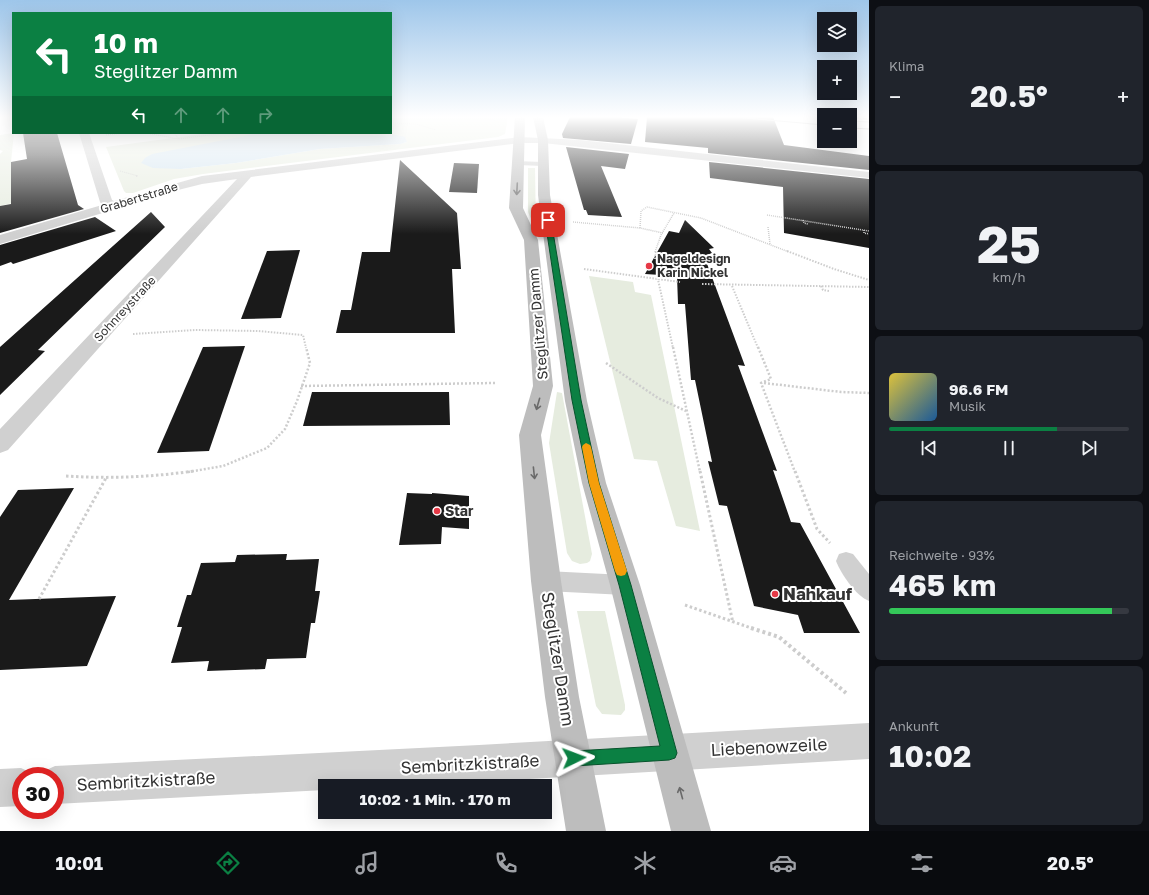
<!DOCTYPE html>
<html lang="de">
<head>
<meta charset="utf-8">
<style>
	:root { --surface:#171b24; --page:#20242c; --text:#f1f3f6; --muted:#9ea1a6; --line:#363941; --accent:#0b8043 }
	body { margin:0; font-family:"Golos Text",sans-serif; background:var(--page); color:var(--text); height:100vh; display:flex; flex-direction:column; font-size:15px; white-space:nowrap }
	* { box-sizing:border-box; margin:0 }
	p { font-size:13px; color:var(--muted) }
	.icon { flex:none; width:22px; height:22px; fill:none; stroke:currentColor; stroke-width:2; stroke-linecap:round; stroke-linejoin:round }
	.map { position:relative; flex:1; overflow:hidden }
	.side { display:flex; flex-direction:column; gap:6px; padding:6px; background:#0d0f14; width:280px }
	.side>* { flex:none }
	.hud { position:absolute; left:12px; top:12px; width:380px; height:122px; border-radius:0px; box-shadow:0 4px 16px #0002; background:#0b8043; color:#fff; overflow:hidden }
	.buttons { position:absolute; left:817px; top:12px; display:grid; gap:8px }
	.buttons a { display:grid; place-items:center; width:40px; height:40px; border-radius:0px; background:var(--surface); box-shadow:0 4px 16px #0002; font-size:20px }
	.speed { position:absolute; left:12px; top:767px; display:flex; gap:8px; font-size:20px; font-weight:700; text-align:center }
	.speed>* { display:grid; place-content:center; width:52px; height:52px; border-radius:50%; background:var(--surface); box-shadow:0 4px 16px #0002; line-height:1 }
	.speed .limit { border:6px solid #d22; background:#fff; color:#111 }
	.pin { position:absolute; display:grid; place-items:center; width:34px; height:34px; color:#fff; margin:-17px; border-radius:8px; box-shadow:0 2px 6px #0006 }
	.me { position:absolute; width:44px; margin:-22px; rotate:87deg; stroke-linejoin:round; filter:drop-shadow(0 0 3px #0008) }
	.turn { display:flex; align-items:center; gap:14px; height:84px; padding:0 16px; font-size:18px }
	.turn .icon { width:52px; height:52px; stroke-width:2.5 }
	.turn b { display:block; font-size:28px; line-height:34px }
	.lanes { display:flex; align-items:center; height:38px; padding:0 16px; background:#0003; justify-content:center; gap:20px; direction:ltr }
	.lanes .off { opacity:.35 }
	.big { font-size:30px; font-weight:700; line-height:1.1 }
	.side .widget { flex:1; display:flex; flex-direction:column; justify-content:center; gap:6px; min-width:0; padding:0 14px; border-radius:6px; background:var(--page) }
	.side .dial { align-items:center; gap:0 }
	.dial b { font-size:52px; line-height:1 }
	.song { display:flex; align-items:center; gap:12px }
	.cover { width:48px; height:48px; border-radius:6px; background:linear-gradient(135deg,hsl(50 70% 55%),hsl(210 70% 35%)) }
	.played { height:4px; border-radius:2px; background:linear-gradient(90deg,var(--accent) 70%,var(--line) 70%) }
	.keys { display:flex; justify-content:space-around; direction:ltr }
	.heat { display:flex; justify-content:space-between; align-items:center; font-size:22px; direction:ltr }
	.charge { height:6px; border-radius:3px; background:linear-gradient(90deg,#34c759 93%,var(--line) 0) }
	.trip { position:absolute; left:318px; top:779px; width:234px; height:40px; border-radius:0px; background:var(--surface); box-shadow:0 4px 16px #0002; font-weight:700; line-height:40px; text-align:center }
	.menu { display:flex; height:64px; justify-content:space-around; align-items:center; background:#090b0e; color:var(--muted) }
	.menu .icon { width:28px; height:28px }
	.menu .on { color:var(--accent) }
	.menu b { font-size:18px; color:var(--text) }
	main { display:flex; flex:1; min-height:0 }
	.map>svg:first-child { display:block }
</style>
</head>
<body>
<main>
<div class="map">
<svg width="869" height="831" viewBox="0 0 869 831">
	<rect width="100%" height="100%" fill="#fff"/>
	<g fill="#e6ecdf">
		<path d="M391,117H508L505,134L498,137L203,174L174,179L133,193H126L124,191L106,147L210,133H254L181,169L236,163L320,149L400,144L407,142L397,135L337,136L300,133H391Z"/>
		<path d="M14,133L11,162L12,203L0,206V154L3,151L0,150V135Z"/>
		<path d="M528,168H535L536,230L528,212Z"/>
		<path d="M589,276L633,282L635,292L651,295L700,531L676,526L657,461L634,459Z"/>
		<path d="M557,392L562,393L592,554L590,561L587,563L580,564L572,561L567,553L549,443Z"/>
		<path d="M577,611H605L625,705V710L621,715L602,714L596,706Z"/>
	</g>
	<path fill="#cfe2ee" d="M254,133H300L337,136L397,135L405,137L407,142L400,144L320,149L236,163L181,169L153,168L141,163L145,158L152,154L245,136Z"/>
	<g fill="#1a1a1a">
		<path d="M570,117H615L638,119L631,144L563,138L562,134Z"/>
		<path d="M647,117H773L784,145L869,156V170L708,153V148L645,142Z"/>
		<path d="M23,133H57L78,205L84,209L0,233V206L11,204V162L27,159Z"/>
		<path d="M566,147L629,154L625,169L601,166L622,217L588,215L586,210H584Z"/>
		<path d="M400,160L457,213L461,269H452L455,333H336L341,310H351L362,252H390Z"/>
		<path d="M709,162L869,179V248L784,233L783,187L710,178Z"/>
		<path d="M454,163L479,164L477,193L449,192Z"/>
		<path d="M151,212L165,227L38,350L45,351L0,395V347Z"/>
		<path d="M95,217L116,231L13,264L11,262L0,266V245Z"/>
		<path d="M685,220L714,248L709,249L712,253L707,255L710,260L706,261L745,366L738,365L777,471L773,470L791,522L800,523L860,633H804L798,615L754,606L727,506L719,505L708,461L712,462L695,380H691L685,304H678L677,276L645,274L669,231L679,233Z"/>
		<path d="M300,250L281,318L241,319L267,251Z"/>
		<path d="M245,346L209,451L157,453L203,347Z"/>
		<path d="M312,392H449L450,425L303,426Z"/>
		<path d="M74,488L9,600L116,596L87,666L0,670V517L18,490Z"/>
		<path d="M407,493L432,494V493L469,496V529L442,527L441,544L399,545Z"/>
		<path d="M287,554L286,560L319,559L315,591H320L315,623H311L306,658L267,659L265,669L207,671L209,661L171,663L182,627H177L187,595H191L201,563L235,562L237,555Z"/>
	</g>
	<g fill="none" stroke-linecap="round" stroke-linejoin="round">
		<g stroke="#cdcdcd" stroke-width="1" stroke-dasharray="1 1" stroke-linecap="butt">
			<path d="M481,117L499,122"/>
			<path d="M391,123L416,124L436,130"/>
			<path d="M146,133L179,139L174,133"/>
			<path d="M106,135L123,133"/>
			<path d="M179,139L225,133"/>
			<path d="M120,171L138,176"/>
		</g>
		<g stroke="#cdcdcd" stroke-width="1.5" stroke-dasharray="1 1" stroke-linecap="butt">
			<path d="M136,176H138"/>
			<path d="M767,215L869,231"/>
			<path d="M803,220L804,223L808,224"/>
			<path d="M573,222L640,228L663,233"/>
			<path d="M768,227L770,244"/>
			<path d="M640,228L641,211L647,207L701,218L789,252"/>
			<path d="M864,230V233L869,234"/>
			<path d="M655,252L661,235L674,213"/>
		</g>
		<g stroke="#cdcdcd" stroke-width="2" stroke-dasharray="1.5 1.5" stroke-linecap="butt">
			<path d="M787,251L834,269L869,280"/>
			<path d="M655,259L656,251"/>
			<path d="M584,269L680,282"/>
			<path d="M657,275L673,348"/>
			<path d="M702,284L869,287"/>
			<path d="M732,286L758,348"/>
			<path d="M821,286L823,290L829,291"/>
			<path d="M133,334L195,330L258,331L303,335L306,348"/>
		</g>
		<g stroke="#cdcdcd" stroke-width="2.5" stroke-dasharray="2 2" stroke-linecap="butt">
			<path d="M673,347L700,472"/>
			<path d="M758,347L771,379L761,383L795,472"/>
			<path d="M606,363L658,398L686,411"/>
			<path d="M764,383L841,392L869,393"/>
			<path d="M301,386L495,383"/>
			<path d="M188,472L223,466L267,448L285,429L297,401L310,363L306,347"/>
		</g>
		<g stroke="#cdcdcd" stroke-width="3" stroke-dasharray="2.5 2.5" stroke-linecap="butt">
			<path d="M700,471L733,623"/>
			<path d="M795,471L817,529L830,543"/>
			<path d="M66,476C109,479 152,477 194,471"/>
			<path d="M39,599L106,478"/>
			<path d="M685,605L754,629"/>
		</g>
		<path stroke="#cdcdcd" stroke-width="4" stroke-dasharray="3 3" stroke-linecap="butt" d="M751,628L779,637L846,693"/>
		<g fill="#d0d0d0" fill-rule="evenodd">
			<path d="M515,161L543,162L547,164L543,166L518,165H515Z"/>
			<path d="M846,552L853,554L869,574V601C856,596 841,574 836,561L839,554Z"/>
			<path d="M546,571L625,575L633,578L636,585L633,592L625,595L546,591L539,588L535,581L539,574Z"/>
		</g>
		<g fill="#d0d0d0" fill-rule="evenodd">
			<path d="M79,133H89L112,200L114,201L202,176L520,137L580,140L869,172V178L543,143H520L251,177L8,450L0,453V429L237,179L202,184L182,189L0,244V235L102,205L100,202Z"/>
			<path d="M869,723V759L411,786H325V790L55,804V776H40L42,772L55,766L479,745Z"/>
			<path d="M21,768L34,774L35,776H21V806L0,807V769Z"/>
		</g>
		<g fill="#bdbdbd" fill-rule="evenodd">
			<path d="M515,117H525L523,208L538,240L553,386L541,435L561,581L579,697L606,831H566L545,697L531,581L519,435L533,386L524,240L509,208Z"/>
			<path d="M533,117H543L548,140L550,195L587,401L606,483L640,585L711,831H671L610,585L582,483L565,401L538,195V140Z"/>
		</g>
		<g stroke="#888" stroke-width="1">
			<path d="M734,117L824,125"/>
			<path d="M813,117L824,118"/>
			<path d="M850,121L869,122"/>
			<path d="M850,128L869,129"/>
		</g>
		<defs>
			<path id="rail" d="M851,117L869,119"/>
		</defs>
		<use href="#rail" stroke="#888" stroke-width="2"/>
		<use href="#rail" stroke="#fff" stroke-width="1.5" stroke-dasharray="4" stroke-linecap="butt"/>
	</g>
	<defs><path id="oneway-shaft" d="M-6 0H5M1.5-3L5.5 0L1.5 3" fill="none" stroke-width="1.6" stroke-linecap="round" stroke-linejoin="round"/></defs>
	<g stroke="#6a6a6a">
		<use href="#oneway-shaft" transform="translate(517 189) rotate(93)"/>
		<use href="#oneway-shaft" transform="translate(538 404) rotate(106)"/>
		<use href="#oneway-shaft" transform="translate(534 473) rotate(84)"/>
		<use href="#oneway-shaft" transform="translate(681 793) rotate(-105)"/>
	</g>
	<linearGradient id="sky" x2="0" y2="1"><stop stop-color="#9ec6ea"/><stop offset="0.5" stop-color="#fff"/><stop offset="1" stop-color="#fff" stop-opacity="0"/></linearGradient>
	<rect width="869" height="234" fill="url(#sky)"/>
	<path fill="#0b8043" stroke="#07532c" d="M548,219L551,220L581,400L599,483L631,585L677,753L675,758L669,760L574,766L568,764L566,758L568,753L574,751L660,746L619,585L589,483L572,400L545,220Z"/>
	<path fill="#f59e0b" d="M586,443L590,445L591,447L599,483L627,571L625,575L621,576L617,575L615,571L589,483L582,447L583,445Z"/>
	<g fill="#e63946" stroke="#fff" stroke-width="1.5">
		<circle cx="649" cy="266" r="4"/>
		<circle cx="437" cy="511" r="4"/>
		<circle cx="775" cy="594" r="4"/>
	</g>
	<g text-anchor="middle" stroke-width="4" stroke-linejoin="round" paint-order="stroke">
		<g font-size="12" fill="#333" stroke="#fff">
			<text transform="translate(139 198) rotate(-17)" y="4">Grabertstraße</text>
			<text transform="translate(125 309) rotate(-47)" y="4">Sohnreystraße</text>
		</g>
		<g font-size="12" font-weight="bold" fill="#333" stroke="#fff" text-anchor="start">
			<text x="657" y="263">Nageldesign<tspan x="657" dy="14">Karin Nickel</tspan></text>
		</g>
		<g font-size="14" fill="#333" stroke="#fff">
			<text transform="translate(538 324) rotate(-95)" y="5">Steglitzer Damm</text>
		</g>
		<g font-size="14" font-weight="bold" fill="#333" stroke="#fff" text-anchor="start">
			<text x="445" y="516">Star</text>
		</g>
		<g font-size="17" font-weight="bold" fill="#333" stroke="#fff" text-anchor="start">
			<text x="783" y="600">Nahkauf</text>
		</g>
		<g font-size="17" fill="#333" stroke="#fff">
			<text transform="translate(558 659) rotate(81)" y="6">Steglitzer Damm</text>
			<text transform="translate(769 747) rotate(-3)" y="6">Liebenowzeile</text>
			<text transform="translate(470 764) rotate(-3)" y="6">Sembritzkistraße</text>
			<text transform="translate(146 781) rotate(-3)" y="6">Sembritzkistraße</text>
		</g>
	</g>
</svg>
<div class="buttons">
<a><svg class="icon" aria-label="layers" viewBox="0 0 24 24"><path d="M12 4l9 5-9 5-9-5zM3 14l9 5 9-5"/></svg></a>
<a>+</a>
<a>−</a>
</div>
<div class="speed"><div class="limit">30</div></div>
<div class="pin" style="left:548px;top:220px;background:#d93025"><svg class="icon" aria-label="arrive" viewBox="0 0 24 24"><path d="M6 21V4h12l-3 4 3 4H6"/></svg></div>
<svg class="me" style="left:574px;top:758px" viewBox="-20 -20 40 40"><path d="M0-17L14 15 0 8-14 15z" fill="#0b8043" stroke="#fff" stroke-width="4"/></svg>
<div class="trip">10:02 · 1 Min. · 170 m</div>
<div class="hud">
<div class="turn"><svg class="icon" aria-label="left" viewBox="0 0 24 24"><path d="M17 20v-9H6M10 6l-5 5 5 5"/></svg><div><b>10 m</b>Steglitzer Damm</div></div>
<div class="lanes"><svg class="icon" aria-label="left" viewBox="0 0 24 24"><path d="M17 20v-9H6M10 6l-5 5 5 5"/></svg><svg class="icon off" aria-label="ahead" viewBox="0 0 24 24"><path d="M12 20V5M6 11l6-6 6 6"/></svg><svg class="icon off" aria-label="ahead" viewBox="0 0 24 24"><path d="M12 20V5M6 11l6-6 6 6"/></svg><svg class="icon off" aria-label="right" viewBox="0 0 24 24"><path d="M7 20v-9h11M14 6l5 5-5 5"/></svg></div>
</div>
</div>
<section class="side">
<div class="widget"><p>Klima</p>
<div class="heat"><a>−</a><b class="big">20.5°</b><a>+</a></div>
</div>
<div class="widget dial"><b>25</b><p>km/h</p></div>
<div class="widget">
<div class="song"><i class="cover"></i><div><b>96.6 FM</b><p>Musik</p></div></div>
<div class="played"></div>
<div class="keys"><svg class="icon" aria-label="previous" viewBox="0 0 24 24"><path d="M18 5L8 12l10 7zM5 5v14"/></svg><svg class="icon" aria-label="pause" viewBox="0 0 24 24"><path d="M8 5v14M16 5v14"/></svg><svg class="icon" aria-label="next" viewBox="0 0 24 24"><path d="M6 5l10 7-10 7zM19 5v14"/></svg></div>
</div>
<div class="widget"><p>Reichweite · 93%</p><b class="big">465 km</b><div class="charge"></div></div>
<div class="widget"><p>Ankunft</p><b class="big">10:02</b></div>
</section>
</main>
<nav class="menu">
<b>10:01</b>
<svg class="icon on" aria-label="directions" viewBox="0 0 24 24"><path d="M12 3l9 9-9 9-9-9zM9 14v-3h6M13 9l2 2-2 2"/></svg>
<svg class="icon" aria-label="music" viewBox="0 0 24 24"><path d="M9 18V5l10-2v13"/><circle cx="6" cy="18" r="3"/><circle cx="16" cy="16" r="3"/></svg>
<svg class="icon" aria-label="phone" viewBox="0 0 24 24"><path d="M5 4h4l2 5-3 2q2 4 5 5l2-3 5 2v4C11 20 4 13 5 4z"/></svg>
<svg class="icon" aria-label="climate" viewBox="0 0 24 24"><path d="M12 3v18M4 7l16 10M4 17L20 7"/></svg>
<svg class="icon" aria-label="car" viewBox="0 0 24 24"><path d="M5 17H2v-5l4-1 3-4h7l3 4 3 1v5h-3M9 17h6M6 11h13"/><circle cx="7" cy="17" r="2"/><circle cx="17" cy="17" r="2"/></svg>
<svg class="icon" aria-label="filters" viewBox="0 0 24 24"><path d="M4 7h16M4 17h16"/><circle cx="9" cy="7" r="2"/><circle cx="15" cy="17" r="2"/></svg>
<b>20.5°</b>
</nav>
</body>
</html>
